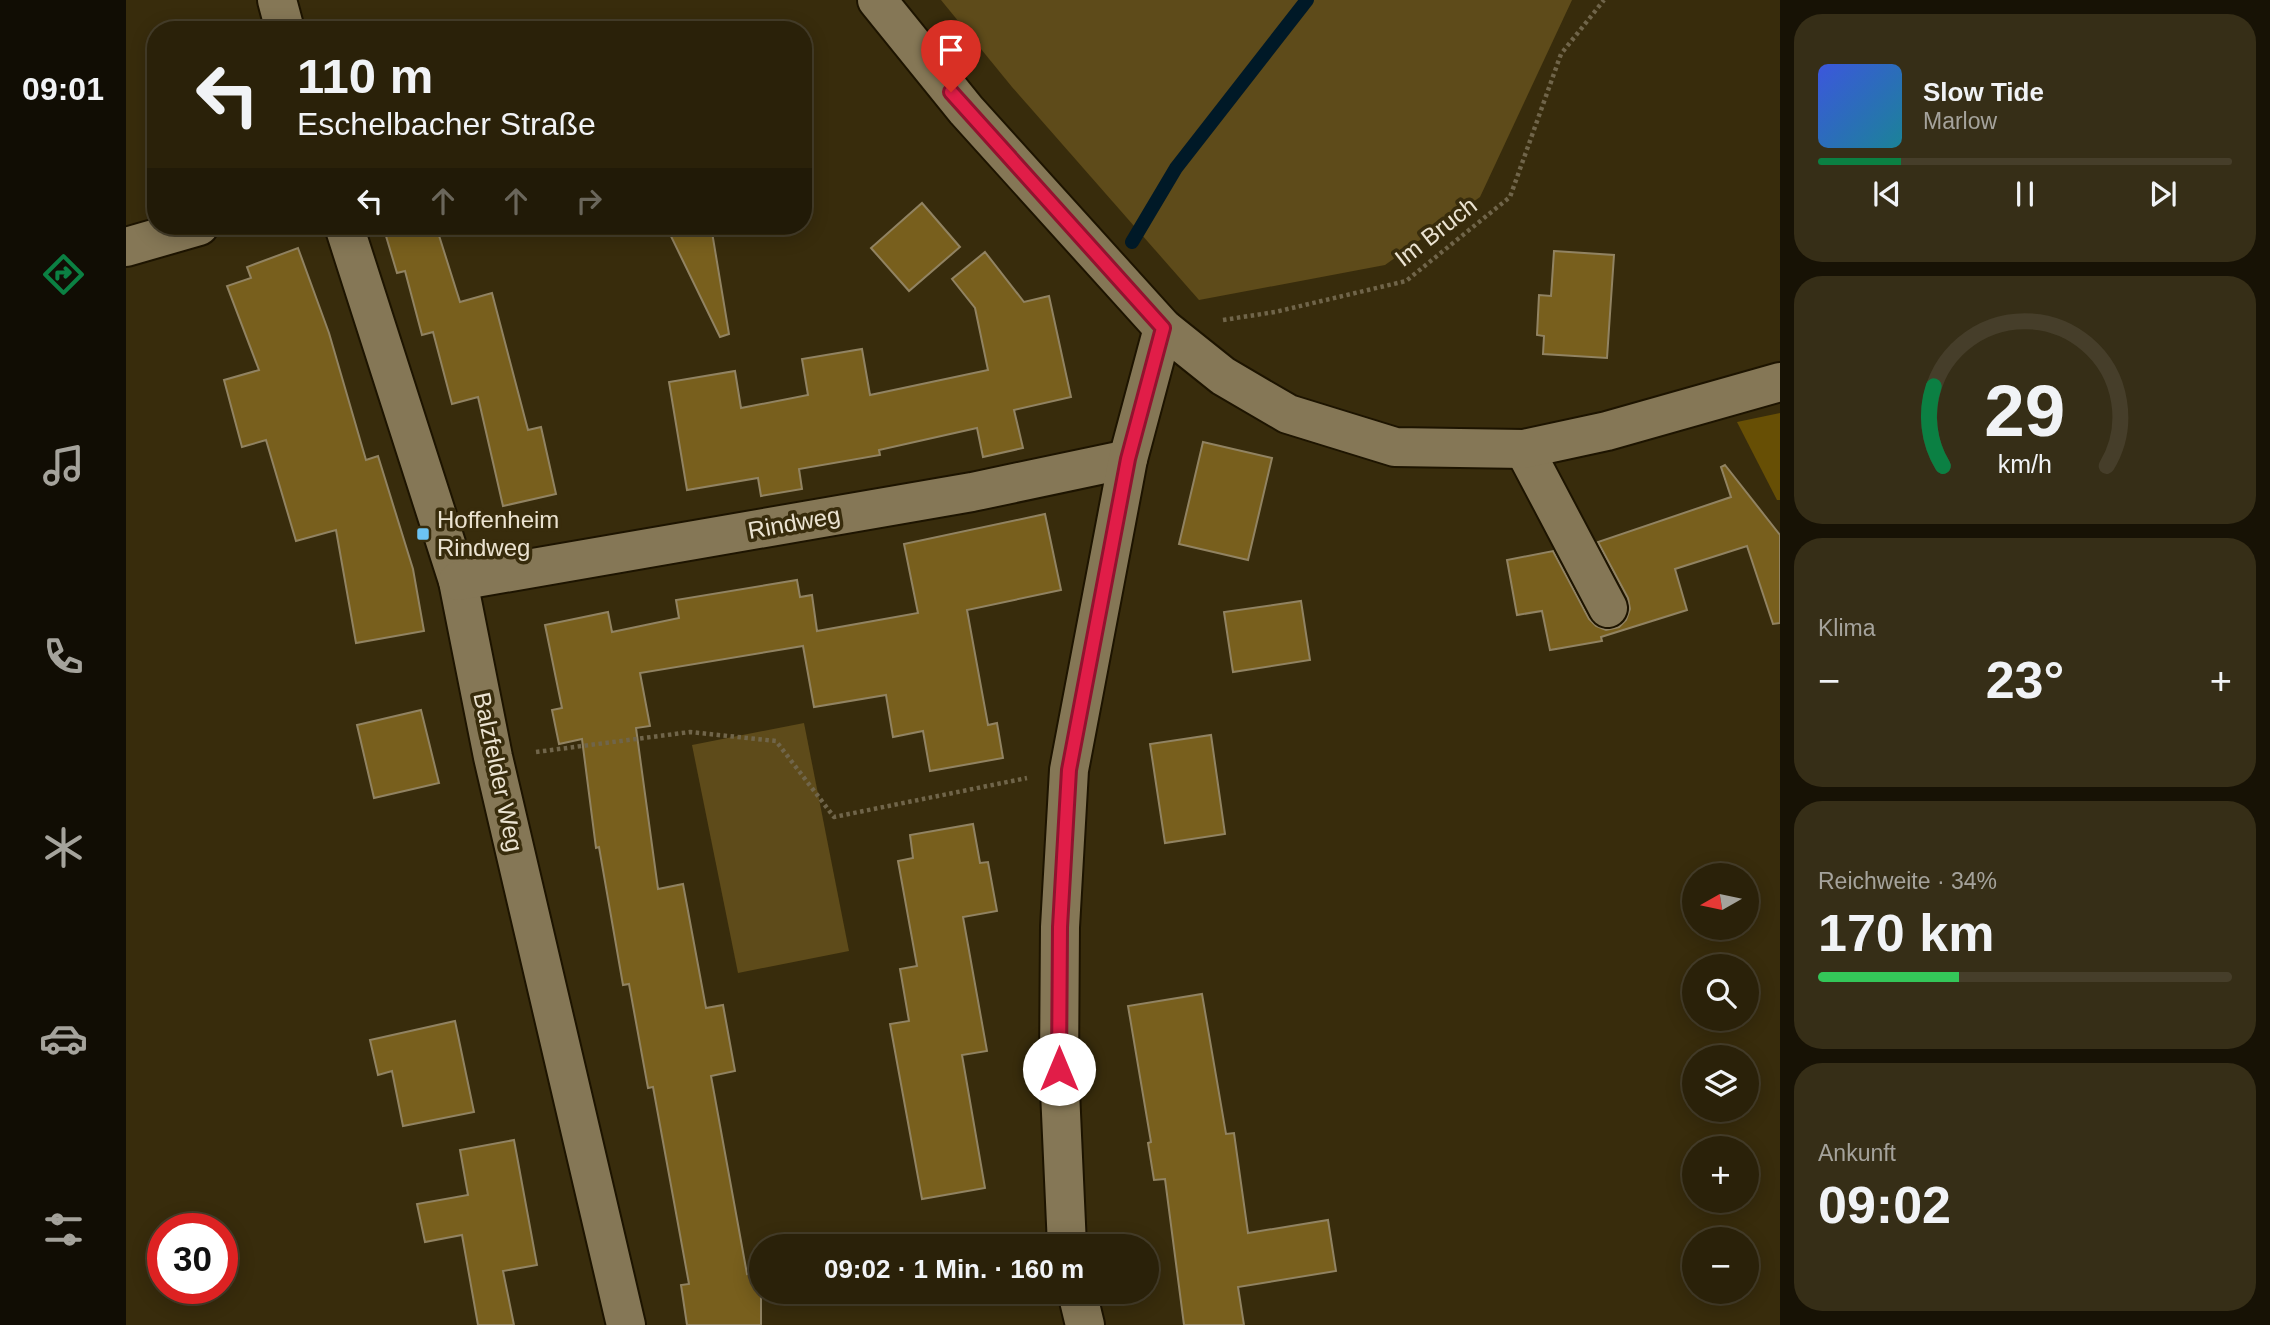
<!DOCTYPE html>
<html lang="de">
<head>
<meta charset="utf-8">
<style>
	:root { --surface:#2a2109; --page:#362e17; --text:#f1f3f6; --muted:#a5a39c; --line:#463e2a; --accent:#0b8043 }
	body { margin:0; font-family:Helvetica,sans-serif; background:var(--page); color:var(--text); height:100vh; display:flex; flex-direction:column; font-size:26px; white-space:nowrap }
	* { box-sizing:border-box; margin:0 }
	p { font-size:23px; color:var(--muted) }
	.icon { flex:none; width:38px; height:38px; fill:none; stroke:currentColor; stroke-width:2; stroke-linecap:round; stroke-linejoin:round }
	.map { position:relative; flex:1; overflow:hidden }
	.details { display:flex; flex-direction:column; gap:14px; padding:14px; background:#171205; width:490px }
	.details>* { flex:none }
	.hud { position:absolute; left:21px; top:21px; width:665px; height:214px; border-radius:28px; box-shadow:0 4px 18px #0003,0 0 0 2px var(--line); background:#2a2109; color:var(--text); overflow:hidden }
	.needle { width:46px; rotate:261deg }
	.buttons { position:absolute; left:1556px; top:863px; display:grid; gap:14px }
	.buttons a { display:grid; place-items:center; width:77px; height:77px; border-radius:50%; background:var(--surface); box-shadow:0 4px 18px #0003,0 0 0 2px var(--line); font-size:35px }
	.speed { position:absolute; left:21px; top:1213px; display:flex; gap:14px; font-size:35px; font-weight:700; text-align:center }
	.speed>* { display:grid; place-content:center; width:91px; height:91px; border-radius:50%; background:var(--surface); box-shadow:0 4px 18px #0003,0 0 0 2px var(--line); line-height:1 }
	.speed .limit { border:10px solid #d22; background:#fff; color:#111 }
	.pin { position:absolute; display:grid; place-items:center; width:60px; height:60px; color:#fff; margin:-72px -30px; border-radius:50% 50% 50% 0; rotate:-45deg; box-shadow:0 0 7px #0007 }
	.pin .icon { rotate:45deg }
	.me { position:absolute; width:77px; margin:-38px; rotate:0deg; stroke-linejoin:round; filter:drop-shadow(0 0 5px #0008) }
	.turn { display:flex; align-items:center; gap:24px; height:147px; padding:0 35px; font-size:32px }
	.turn .icon { width:91px; height:91px; stroke-width:2.5 }
	.turn b { display:block; font-size:49px; line-height:60px }
	.lanes { display:flex; align-items:center; height:66px; padding:0 35px; background:#0003; justify-content:center; gap:35px; direction:ltr }
	.lanes .off { opacity:.35 }
	.big { font-size:52px; font-weight:800; line-height:1.1 }
	.details .card { flex:1; display:flex; flex-direction:column; justify-content:center; gap:10px; min-width:0; padding:0 24px; border-radius:28px; background:var(--page) }
	.details .dial { align-items:center; gap:0 }
	.dial svg { height:182px; overflow:visible; fill:none; stroke:var(--line); stroke-width:7; stroke-linecap:round; text-anchor:middle }
	.dial text { fill:var(--text); stroke:none }
	.song { display:flex; align-items:center; gap:21px }
	.cover { width:84px; height:84px; border-radius:10px; background:linear-gradient(135deg,hsl(230 70% 55%),hsl(190 70% 35%)) }
	.played { height:7px; border-radius:4px; background:linear-gradient(90deg,var(--accent) 20%,var(--line) 20%) }
	.keys { display:flex; justify-content:space-around; direction:ltr }
	.heat { display:flex; justify-content:space-between; align-items:center; font-size:38px; direction:ltr }
	.charge { height:10px; border-radius:5px; background:linear-gradient(90deg,#34c759 34%,var(--line) 0) }
	.trip { position:absolute; left:623px; top:1234px; width:410px; height:70px; border-radius:35px; background:var(--surface); box-shadow:0 4px 18px #0003,0 0 0 2px var(--line); font-weight:800; line-height:70px; text-align:center }
	main { display:flex; flex:1; min-height:0 }
	.menu { display:flex; flex-direction:column; width:126px; justify-content:space-around; align-items:center; background:#110d04; color:var(--muted) }
	.menu .icon { width:49px; height:49px }
	.menu .selected { color:var(--accent) }
	.menu b { font-size:32px; color:var(--text) }
	.map>svg:first-child { display:block }
</style>
</head>
<body>
<main>
<nav class="menu">
<b>09:01</b>
<svg class="icon selected" aria-label="directions" viewBox="0 0 24 24"><path d="M12 3l9 9-9 9-9-9zM9 14v-3h6M13 9l2 2-2 2"/></svg>
<svg class="icon" aria-label="music" viewBox="0 0 24 24"><path d="M9 18V5l10-2v13"/><circle cx="6" cy="18" r="3"/><circle cx="16" cy="16" r="3"/></svg>
<svg class="icon" aria-label="phone" viewBox="0 0 24 24"><path d="M5 4h4l2 5-3 2q2 4 5 5l2-3 5 2v4C11 20 4 13 5 4z"/></svg>
<svg class="icon" aria-label="climate" viewBox="0 0 24 24"><path d="M12 3v18M4 7l16 10M4 17L20 7"/></svg>
<svg class="icon" aria-label="car" viewBox="0 0 24 24"><path d="M5 17H2v-5l4-1 3-4h7l3 4 3 1v5h-3M9 17h6M6 11h13"/><circle cx="7" cy="17" r="2"/><circle cx="17" cy="17" r="2"/></svg>
<svg class="icon" aria-label="filters" viewBox="0 0 24 24"><path d="M4 7h16M4 17h16"/><circle cx="9" cy="7" r="2"/><circle cx="15" cy="17" r="2"/></svg>
</nav>
<div class="map">
<svg width="1654" height="1325" viewBox="0 0 1654 1325">
	<rect width="100%" height="100%" fill="#382c0c"/>
	<g fill="#5e4b1a">
		<path d="M815,0H1446L1354,197L1259,265L1073,300L886,87Z"/>
		<path d="M678,723L723,951L612,973L566,745Z"/>
	</g>
	<path fill="#674f05" d="M1654,413V500H1651L1611,422Z"/>
	<g fill="none" stroke-linecap="round" stroke-linejoin="round">
		<path stroke="#001927" stroke-width="14" d="M1006,242L1050,168L1181,0"/>
	</g>
	<g fill="#785f1d" stroke="#918362" stroke-width="2">
		<path d="M796,203L834,247L783,291L745,248Z"/>
		<path d="M257,226H310L334,302L366,293L402,430L415,427L430,494L377,506L352,397L326,404L307,332L296,335L279,271L271,273Z"/>
		<path d="M540,226H585L603,334L594,337Z"/>
		<path d="M172,248L203,333L240,460L252,456L287,569L298,631L230,643L210,530L170,541L140,440L116,447L98,380L133,370L101,286L125,278L121,267Z"/>
		<path d="M1428,251L1488,255L1481,358L1417,354L1418,336L1411,335L1413,295L1425,296Z"/>
		<path d="M859,252L898,302L923,296L945,397L888,410L897,448L857,457L851,428L753,450L754,455L673,469L676,489L635,496L632,478L561,490L543,382L609,371L615,408L682,395L676,359L736,349L744,395L862,370L849,308L826,279Z"/>
		<path d="M1077,442L1146,458L1122,560L1053,544Z"/>
		<path d="M1599,465L1654,535V623L1647,624L1621,546L1549,569L1561,610L1475,637L1476,641L1424,650L1416,611L1391,615L1381,560L1427,551L1463,619L1470,626L1480,630L1493,627L1500,620L1504,609L1502,598L1472,542L1605,497L1595,467Z"/>
		<path d="M919,514L935,590L841,610L862,725L871,723L877,758L804,771L797,731L767,737L760,695L688,707L677,646L514,673L524,726L510,728L532,889L557,884L580,1008L597,1005L609,1071L585,1076L621,1274L635,1272V1325H561L555,1285L563,1284L527,1087L522,1088L503,984L497,985L473,847L470,848L456,739L433,744L426,710L436,708L419,625L482,612L486,632L553,618L550,600L671,580L674,597L686,595L691,631L792,613L778,544Z"/>
		<path d="M1175,601L1184,660L1107,672L1098,612Z"/>
		<path d="M295,710L313,783L248,798L231,725Z"/>
		<path d="M1085,735L1099,834L1039,843L1024,744Z"/>
		<path d="M847,824L854,863L862,862L871,911L837,917L861,1051L836,1055L859,1188L796,1199L764,1024L783,1021L774,969L791,966L772,861L787,858L784,835Z"/>
		<path d="M1076,994L1100,1134L1108,1133L1122,1233L1202,1220L1210,1271L1112,1287L1118,1325H1058L1039,1179L1028,1180L1022,1143L1025,1142L1002,1006Z"/>
		<path d="M329,1021L348,1112L277,1126L266,1071L252,1075L244,1040Z"/>
		<path d="M388,1140L411,1265L377,1271L388,1325H352L336,1235L299,1242L291,1204L342,1195L334,1150Z"/>
	</g>
	<g fill="none" stroke-linecap="round" stroke-linejoin="round">
		<defs>
			<g id="street">
				<path d="M151,0L159,30"/>
				<path d="M218,226L332,581L367,757L500,1325"/>
				<path d="M0,247L73,226"/>
				<path d="M1398,449L1482,608"/>
				<path d="M332,581L846,492L1002,459"/>
				<path d="M941,1246L933,1069L934,927L943,770L1002,459L1037,328"/>
				<path d="M951,1292L959,1325"/>
			</g>
			<path id="secondary" d="M751,0L840,110L1037,328L1097,376L1162,414L1269,447L1398,449L1481,431L1654,382"/>
		</defs>
		<use href="#street" stroke="#1d1400" stroke-width="42"/>
		<use href="#secondary" stroke="#1d1400" stroke-width="42"/>
		<g stroke="#70654a" stroke-width="4.5" stroke-dasharray="3.5 3.5" stroke-linecap="butt">
			<path d="M1097,320L1149,312L1280,281L1384,197L1435,54L1478,0"/>
			<path d="M410,752L564,732L650,741L708,817L901,778"/>
		</g>
		<use href="#street" stroke="#857756" stroke-width="38"/>
		<use href="#secondary" stroke="#857756" stroke-width="38"/>
	</g>
	<g fill="none" stroke-linecap="round" stroke-linejoin="round">
		<defs>
			<path id="route" d="M825,92L1037,328L1002,459L943,770L934,927L933,1069"/>
		</defs>
		<use href="#route" stroke="#92132f" stroke-width="18"/>
		<use href="#route" stroke="#e11d48" stroke-width="12"/>
	</g>
	<rect fill="#6cc3f2" stroke="#382c0c" stroke-width="2.5" x="290" y="527" width="14" height="14" rx="3.5"/>
	<g text-anchor="middle" stroke-width="7" stroke-linejoin="round" paint-order="stroke">
		<g font-size="24" fill="#ebe3d1" stroke="#382c0c">
			<text transform="translate(1310 232) rotate(-38)" y="8">Im Bruch</text>
			<text transform="translate(668 523) rotate(-10)" y="8">Rindweg</text>
			<text transform="translate(372 772) rotate(78)" y="8">Balzfelder Weg</text>
		</g>
		<g font-size="24" fill="#ebe3d1" stroke="#382c0c" text-anchor="start">
			<text x="311" y="528">Hoffenheim<tspan x="311" dy="28">Rindweg</tspan></text>
		</g>
	</g>
</svg>
<div class="buttons">
<a><svg class="needle" viewBox="-14 -14 28 28"><path d="M0-13l5 13h-10z" fill="#e53935"/><path d="M0 13l5-13h-10z" fill="#a5a39c"/></svg></a>
<a><svg class="icon" aria-label="search" viewBox="0 0 24 24"><circle cx="10" cy="10" r="6"/><path d="M15 15l6 6"/></svg></a>
<a><svg class="icon" aria-label="layers" viewBox="0 0 24 24"><path d="M12 4l9 5-9 5-9-5zM3 14l9 5 9-5"/></svg></a>
<a>+</a>
<a>−</a>
</div>
<div class="speed"><div class="limit">30</div></div>
<div class="pin" style="left:825px;top:92px;background:#d93025"><svg class="icon" aria-label="arrive" viewBox="0 0 24 24"><path d="M6 21V4h12l-3 4 3 4H6"/></svg></div>
<svg class="me" style="left:933px;top:1069px" viewBox="-20 -20 40 40"><circle r="19" fill="#fff"/><path d="M0-13L10 11 0 6-10 11z" fill="#e11d48"/></svg>
<div class="trip">09:02 · 1 Min. · 160 m</div>
<div class="hud">
<div class="turn"><svg class="icon" aria-label="left" viewBox="0 0 24 24"><path d="M17 20v-9H6M10 6l-5 5 5 5"/></svg><div><b>110 m</b>Eschelbacher Straße</div></div>
<div class="lanes"><svg class="icon" aria-label="left" viewBox="0 0 24 24"><path d="M17 20v-9H6M10 6l-5 5 5 5"/></svg><svg class="icon off" aria-label="ahead" viewBox="0 0 24 24"><path d="M12 20V5M6 11l6-6 6 6"/></svg><svg class="icon off" aria-label="ahead" viewBox="0 0 24 24"><path d="M12 20V5M6 11l6-6 6 6"/></svg><svg class="icon off" aria-label="right" viewBox="0 0 24 24"><path d="M7 20v-9h11M14 6l5 5-5 5"/></svg></div>
</div>
</div>
<section class="details">
<div class="card">
<div class="song"><i class="cover"></i><div><b>Slow Tide</b><p>Marlow</p></div></div>
<div class="played"></div>
<div class="keys"><svg class="icon" aria-label="previous" viewBox="0 0 24 24"><path d="M18 5L8 12l10 7zM5 5v14"/></svg><svg class="icon" aria-label="pause" viewBox="0 0 24 24"><path d="M8 5v14M16 5v14"/></svg><svg class="icon" aria-label="next" viewBox="0 0 24 24"><path d="M6 5l10 7-10 7zM19 5v14"/></svg></div>
</div>
<div class="card dial"><svg viewBox="0 0 100 80">
<path d="M14 69A42 42 0 1 1 86 69"/>
<path d="M14 69A42 42 0 0 1 10 34" stroke="#0b8043"/>
<text x="50" y="56" font-size="32" font-weight="700">29</text>
<text x="50" y="72" font-size="11">km/h</text>
</svg></div>
<div class="card"><p>Klima</p>
<div class="heat"><a>−</a><b class="big">23°</b><a>+</a></div>
</div>
<div class="card"><p>Reichweite · 34%</p><b class="big">170 km</b><div class="charge"></div></div>
<div class="card"><p>Ankunft</p><b class="big">09:02</b></div>
</section>
</main>
</body>
</html>
